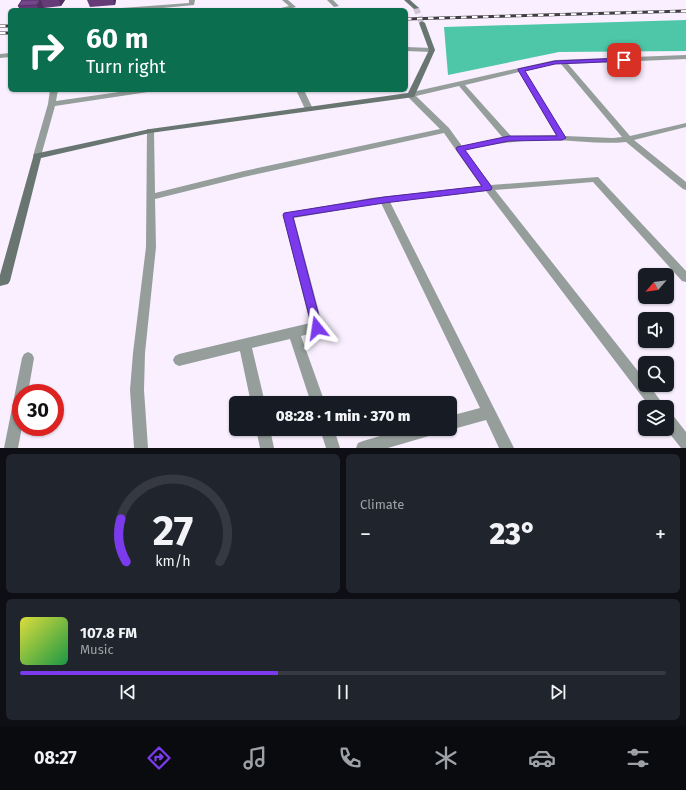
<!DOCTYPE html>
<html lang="en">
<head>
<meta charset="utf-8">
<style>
	:root { --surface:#171b24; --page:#20242c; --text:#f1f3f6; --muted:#9ea1a6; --line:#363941; --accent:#7c3aed }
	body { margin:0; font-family:"Fira Sans",sans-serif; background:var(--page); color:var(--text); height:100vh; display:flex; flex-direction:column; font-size:15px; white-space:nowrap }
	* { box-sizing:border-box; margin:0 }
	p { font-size:13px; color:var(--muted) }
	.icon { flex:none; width:22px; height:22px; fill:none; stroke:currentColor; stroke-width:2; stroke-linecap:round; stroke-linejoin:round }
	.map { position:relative; height:448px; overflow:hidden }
	.panel { display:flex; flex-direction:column; gap:6px; padding:6px; background:#0d0f14; flex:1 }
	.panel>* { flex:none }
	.hud { position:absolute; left:8px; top:8px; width:400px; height:84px; border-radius:6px; box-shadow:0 1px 3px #0004; background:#0b6e4f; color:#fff; overflow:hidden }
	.needle { width:26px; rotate:242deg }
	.buttons { position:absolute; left:638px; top:268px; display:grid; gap:8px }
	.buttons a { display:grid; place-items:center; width:36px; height:36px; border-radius:6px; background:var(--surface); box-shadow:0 1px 3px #0004; font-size:20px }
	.speed { position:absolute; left:12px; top:384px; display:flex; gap:8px; font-size:20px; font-weight:700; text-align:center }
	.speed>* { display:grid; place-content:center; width:52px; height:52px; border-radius:50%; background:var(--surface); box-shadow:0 1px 3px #0004; line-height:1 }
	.speed .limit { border:6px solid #d22; background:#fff; color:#111 }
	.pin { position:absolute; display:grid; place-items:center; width:34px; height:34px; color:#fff; margin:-17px; border-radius:8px; box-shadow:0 2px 6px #0006 }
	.me { position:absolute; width:44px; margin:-22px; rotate:345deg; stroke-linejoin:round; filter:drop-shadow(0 0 3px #0008) }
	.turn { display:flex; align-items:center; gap:14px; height:84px; padding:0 12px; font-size:18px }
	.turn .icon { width:52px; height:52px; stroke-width:2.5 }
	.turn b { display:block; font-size:28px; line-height:34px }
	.big { font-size:30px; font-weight:800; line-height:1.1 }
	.panel .card { flex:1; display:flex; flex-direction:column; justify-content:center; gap:6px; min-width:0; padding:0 14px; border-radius:6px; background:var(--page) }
	.panel .dial { align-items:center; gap:0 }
	.dial svg { height:104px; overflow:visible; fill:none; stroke:var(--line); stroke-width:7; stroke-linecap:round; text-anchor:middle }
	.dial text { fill:var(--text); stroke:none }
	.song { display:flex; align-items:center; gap:12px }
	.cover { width:48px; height:48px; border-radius:6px; background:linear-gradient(135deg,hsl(60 70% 55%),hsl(140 70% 35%)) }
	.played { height:4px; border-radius:2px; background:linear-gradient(90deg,var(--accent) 40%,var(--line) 40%) }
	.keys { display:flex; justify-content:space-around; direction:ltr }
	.heat { display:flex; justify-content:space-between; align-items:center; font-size:22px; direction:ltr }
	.panel .tiles { flex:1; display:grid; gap:6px; grid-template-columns:1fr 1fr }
	.card:last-child { grid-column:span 2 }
	.trip { position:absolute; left:229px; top:396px; width:228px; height:40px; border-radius:6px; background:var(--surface); box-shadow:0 1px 3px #0004; font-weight:800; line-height:40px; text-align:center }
	.menu { display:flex; height:64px; justify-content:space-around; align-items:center; background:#090b0e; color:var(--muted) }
	.menu .icon { width:28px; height:28px }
	.menu .on { color:var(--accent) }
	.menu b { font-size:18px; color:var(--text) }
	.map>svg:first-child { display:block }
</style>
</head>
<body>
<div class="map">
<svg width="686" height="448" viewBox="0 0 686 448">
	<rect width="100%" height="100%" fill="#f9efff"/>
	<path fill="#4dc7a8" d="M686,20V51L559,52L448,75L444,27Z"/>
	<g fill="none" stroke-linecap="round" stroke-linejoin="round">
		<path stroke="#d0c7d5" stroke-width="6" stroke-dasharray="6 3" stroke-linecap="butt" d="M416,8L422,23"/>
		<g fill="#959e9b" fill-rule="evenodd">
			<path d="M189,0H195L194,5L142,10H119L122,8L189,3Z"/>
			<path d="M282,0H288L296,7L286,10H273L289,6Z"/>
			<path d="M327,0H333L339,6L334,7Z"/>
			<path d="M406,47L432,48L435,50L432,52L406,51Z"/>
			<path d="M10,53V57L0,58V54Z"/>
			<path d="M686,55V59L568,64L630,136L686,123V127L634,140L686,182V190L683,189L626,142C599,145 571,139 544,140C517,140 492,145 465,150L491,185L598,177L686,271V282L682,281L593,182L495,190L645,380V385H649L665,407H650L486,191L390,202L514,448H499L486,420L450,430L448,429H450V416L480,408L381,203L294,218L323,327L321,331L301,336L325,403H311L290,339L252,348L265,403H251L240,351L179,366L175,364L173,360L175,356L179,354L310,323L283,215L285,213L371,198L481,186L444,133L244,177L155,199L156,247L145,353L144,390L148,448H134L130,390L133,353L146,247L147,129H150L154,131L155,193L244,171L440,129L408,97V93L555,60ZM555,64H561L622,137L613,138L565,136L525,71ZM519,72L556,135L511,136L465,85ZM459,86L503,138L462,146L449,128L416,96Z"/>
			<path d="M50,90H58L56,101L133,90H152L148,92L55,106L41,156L37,159L33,156L48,104Z"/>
			<path d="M296,90H304L313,109L312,111H306Z"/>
			<path d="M28,352L32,354L34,358L28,393H21L22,427L18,448H4L22,358L24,354Z"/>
			<path d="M667,412L672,414L686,432V448H681L666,429Z"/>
			<path d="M256,429H270L274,448H260Z"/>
			<path d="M320,429H334L340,448H326Z"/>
			<path d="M404,429H436L434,434L429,436L388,448H356L358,443L363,441Z"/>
		</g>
		<g fill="#697571" fill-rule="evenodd">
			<path d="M404,0H410L419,8L414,9Z"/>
			<path d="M422,21L425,23L435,50L414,97L150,133L41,158L10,281L8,284L0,286V275L34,154L150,129L408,93L429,50L419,23Z"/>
		</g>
		<defs>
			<g id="rail">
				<path d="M406,19L686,11"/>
				<path d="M0,26H10"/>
				<path d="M0,33H10"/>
			</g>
		</defs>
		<use href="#rail" stroke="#423d44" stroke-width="3"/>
		<use href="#rail" stroke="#fff" stroke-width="2" stroke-dasharray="5.5" stroke-linecap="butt"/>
	</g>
	<g fill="#653c78">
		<path d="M22,0H65L61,6L44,8L43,10H20L18,6Z"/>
		<path d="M87,0H116L115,5L90,7Z"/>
	</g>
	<g fill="#523162">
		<path d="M40,0H41L44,8L43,10H39L37,5Z"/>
		<path d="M59,0H65L61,6Z"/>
		<path d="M113,0H116L115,5Z"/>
	</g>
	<path fill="#75468c" stroke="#523162" d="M22,0H40L37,5L18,6Z"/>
	<path fill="#7c3aed" stroke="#51269a" d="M624,58L627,60L626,61L555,64L525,71L566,138L562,140L509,141L465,150L491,186L492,188L491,190L384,203L293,217L322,328L321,331L317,332L313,331L283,215L284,213L384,197L482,186L456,149L457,147L509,136H557L518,70V69L555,61Z"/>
</svg>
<div class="buttons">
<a><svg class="needle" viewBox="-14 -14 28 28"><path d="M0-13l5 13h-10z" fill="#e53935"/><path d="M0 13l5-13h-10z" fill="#9ea1a6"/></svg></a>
<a><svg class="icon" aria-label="sound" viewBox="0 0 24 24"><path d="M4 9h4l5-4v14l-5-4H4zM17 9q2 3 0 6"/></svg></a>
<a><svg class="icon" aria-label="search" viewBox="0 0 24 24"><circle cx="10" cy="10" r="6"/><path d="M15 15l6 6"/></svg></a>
<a><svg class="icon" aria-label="layers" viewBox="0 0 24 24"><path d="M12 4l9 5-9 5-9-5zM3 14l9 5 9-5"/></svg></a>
</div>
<div class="speed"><div class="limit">30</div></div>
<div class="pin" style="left:624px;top:60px;background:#d93025"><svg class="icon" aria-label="arrive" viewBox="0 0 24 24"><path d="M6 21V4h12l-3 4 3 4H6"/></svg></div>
<svg class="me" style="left:317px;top:328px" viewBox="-20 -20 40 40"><path d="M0-17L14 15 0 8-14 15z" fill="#7c3aed" stroke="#fff" stroke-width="4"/></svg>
<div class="trip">08:28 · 1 min · 370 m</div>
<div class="hud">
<div class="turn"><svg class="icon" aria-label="right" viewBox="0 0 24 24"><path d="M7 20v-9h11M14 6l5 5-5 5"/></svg><div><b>60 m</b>Turn right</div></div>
</div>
</div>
<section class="panel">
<div class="tiles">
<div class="card dial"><svg viewBox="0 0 100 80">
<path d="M14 69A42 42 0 1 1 86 69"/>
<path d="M14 69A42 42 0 0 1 10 36" stroke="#7c3aed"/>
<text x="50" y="56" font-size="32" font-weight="700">27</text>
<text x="50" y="72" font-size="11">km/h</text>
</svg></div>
<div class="card"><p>Climate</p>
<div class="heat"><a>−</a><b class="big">23°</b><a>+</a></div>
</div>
<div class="card">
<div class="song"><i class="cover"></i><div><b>107.8 FM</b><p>Music</p></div></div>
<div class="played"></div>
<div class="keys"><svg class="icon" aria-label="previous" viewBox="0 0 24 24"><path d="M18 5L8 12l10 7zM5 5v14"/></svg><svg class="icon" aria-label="pause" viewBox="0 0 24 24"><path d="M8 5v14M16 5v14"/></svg><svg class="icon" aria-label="next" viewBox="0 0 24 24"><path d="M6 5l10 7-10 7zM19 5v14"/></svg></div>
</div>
</div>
</section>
<nav class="menu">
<b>08:27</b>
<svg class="icon on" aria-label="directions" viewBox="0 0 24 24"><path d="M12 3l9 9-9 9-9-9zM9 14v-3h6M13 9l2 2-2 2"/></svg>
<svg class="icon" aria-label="music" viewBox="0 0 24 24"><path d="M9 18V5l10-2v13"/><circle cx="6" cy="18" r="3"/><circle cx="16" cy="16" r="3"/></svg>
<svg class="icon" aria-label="phone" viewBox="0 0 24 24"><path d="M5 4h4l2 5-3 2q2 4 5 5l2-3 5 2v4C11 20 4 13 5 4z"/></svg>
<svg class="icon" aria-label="climate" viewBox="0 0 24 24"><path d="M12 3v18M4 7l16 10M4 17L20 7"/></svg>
<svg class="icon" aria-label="car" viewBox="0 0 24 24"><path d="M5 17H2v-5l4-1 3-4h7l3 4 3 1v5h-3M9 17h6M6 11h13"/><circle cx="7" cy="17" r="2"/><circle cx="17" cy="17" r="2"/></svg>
<svg class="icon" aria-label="filters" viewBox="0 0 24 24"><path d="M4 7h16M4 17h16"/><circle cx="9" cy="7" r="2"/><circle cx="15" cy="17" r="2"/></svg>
</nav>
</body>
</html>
